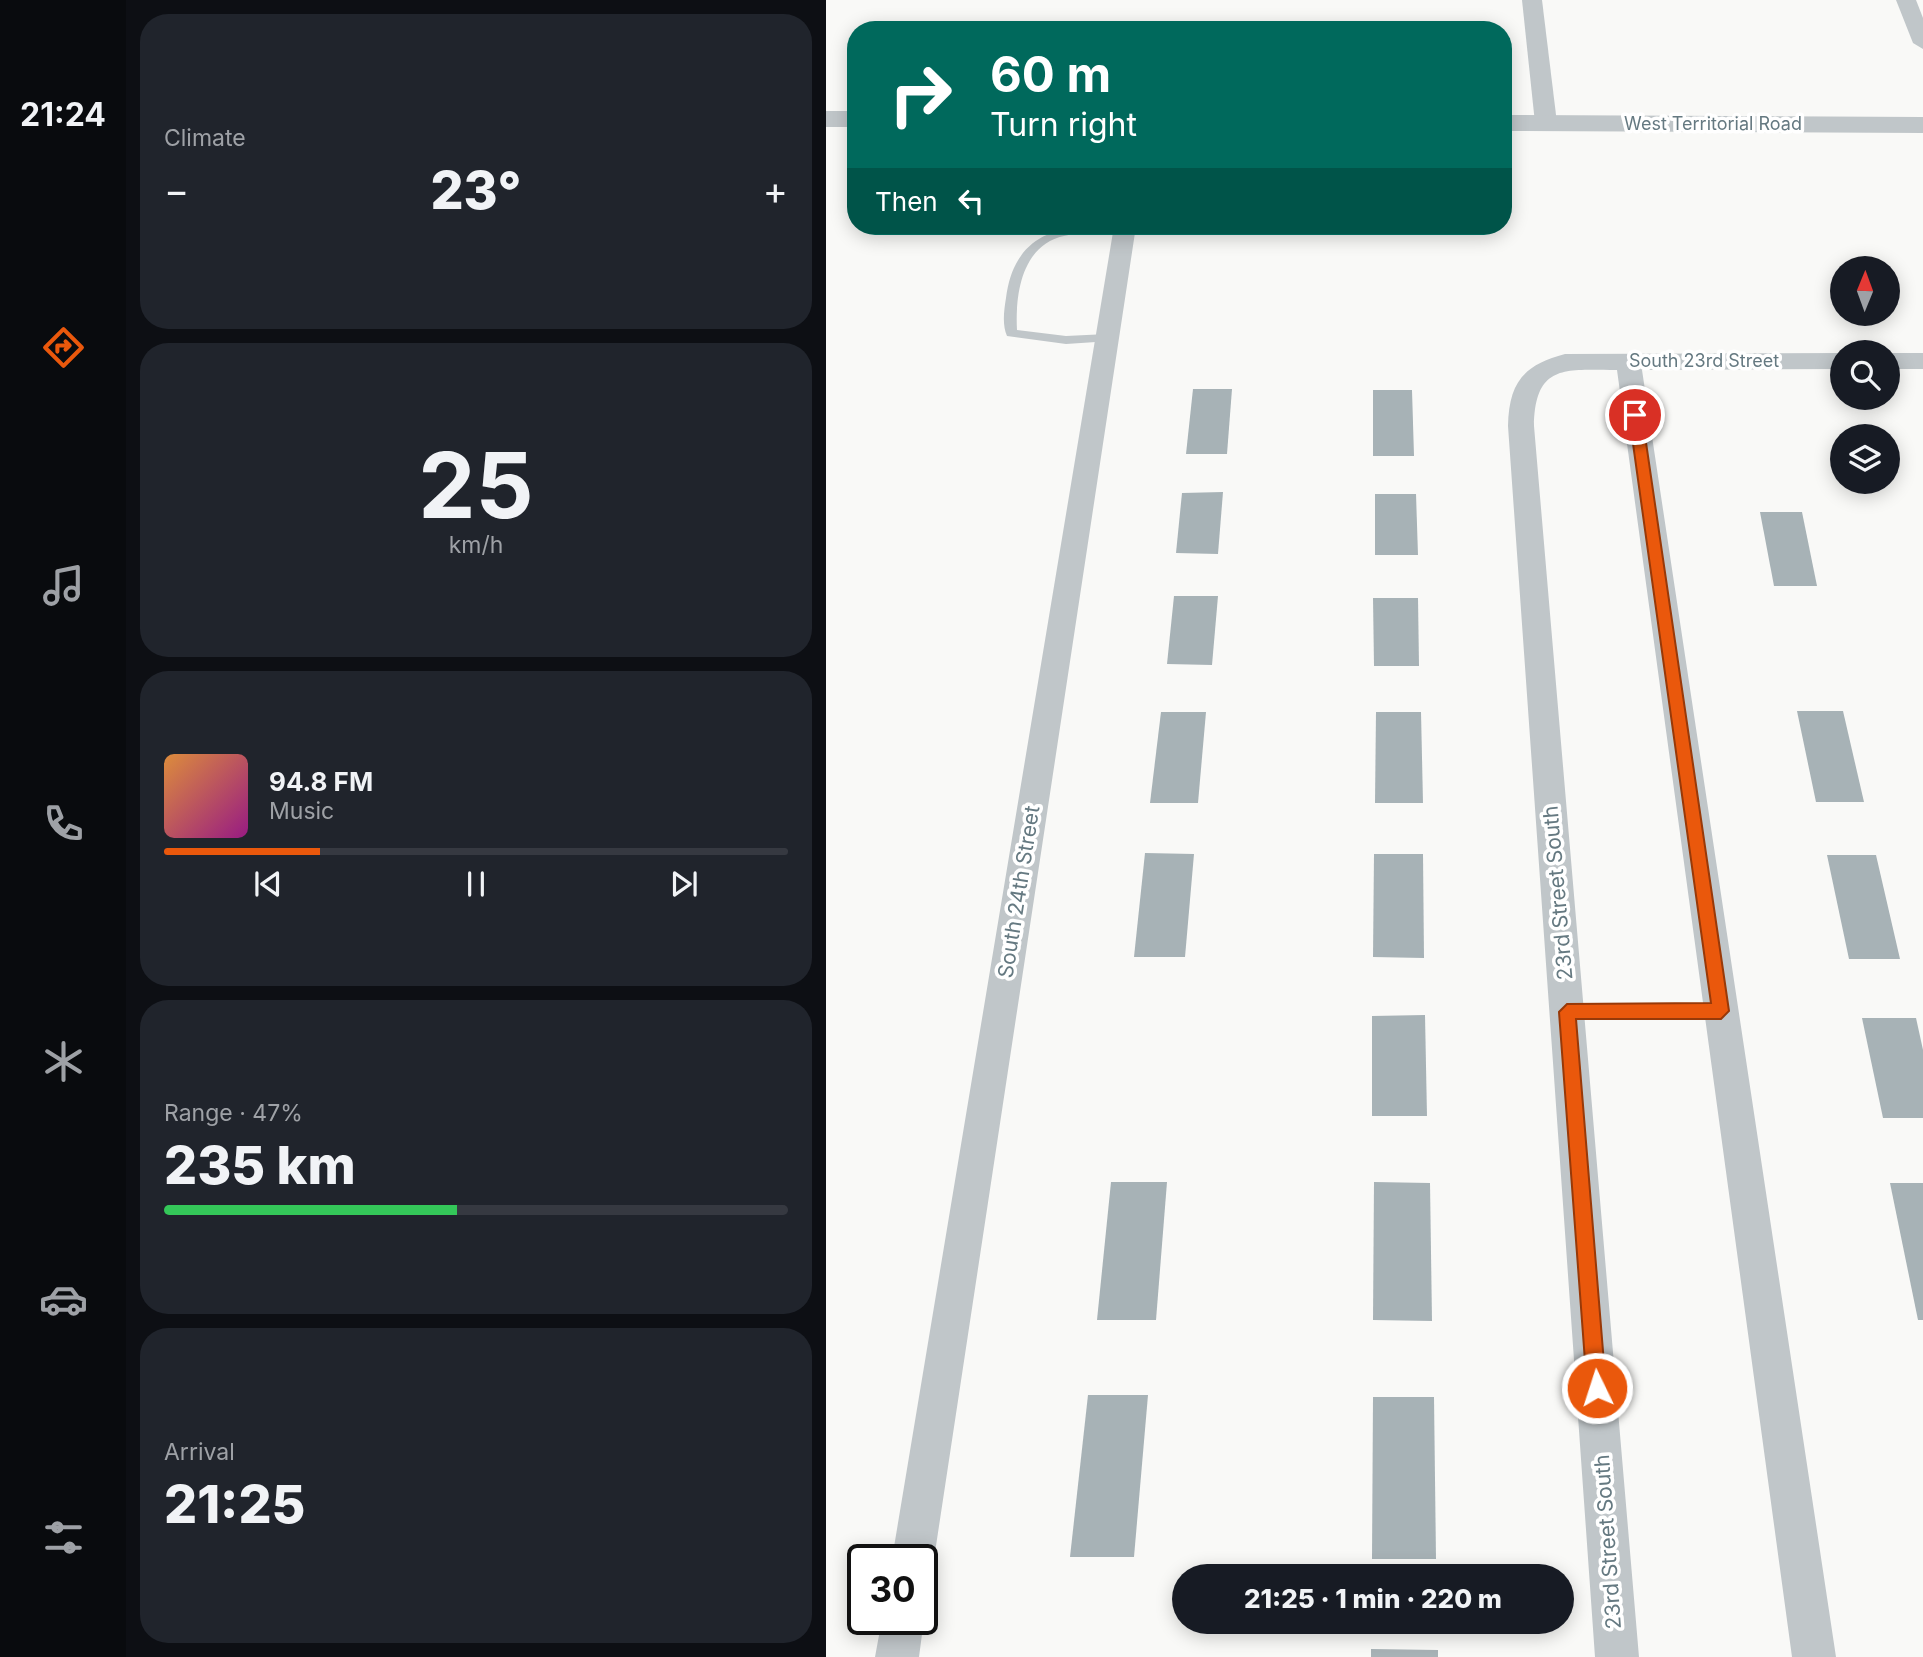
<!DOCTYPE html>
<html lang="en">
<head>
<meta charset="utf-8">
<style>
	:root { --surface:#171b24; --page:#20242c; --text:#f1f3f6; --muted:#9ea1a6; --line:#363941; --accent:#ea580c }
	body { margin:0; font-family:Inter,sans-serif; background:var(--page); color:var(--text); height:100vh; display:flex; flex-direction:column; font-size:26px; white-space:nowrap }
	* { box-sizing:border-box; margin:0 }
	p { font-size:23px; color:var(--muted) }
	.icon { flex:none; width:38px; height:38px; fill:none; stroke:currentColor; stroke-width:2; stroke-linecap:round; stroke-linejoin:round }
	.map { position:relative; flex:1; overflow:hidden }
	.details { display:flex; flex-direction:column; gap:14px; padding:14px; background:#0d0f14; width:700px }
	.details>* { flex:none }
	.guide { position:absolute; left:21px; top:21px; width:665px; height:214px; border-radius:28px; box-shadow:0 4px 18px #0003; background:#00695c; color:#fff; overflow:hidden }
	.needle { width:46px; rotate:1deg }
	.controls { position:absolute; left:1004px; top:256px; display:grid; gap:14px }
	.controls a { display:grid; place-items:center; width:70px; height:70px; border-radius:50%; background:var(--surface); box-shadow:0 4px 18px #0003; font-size:35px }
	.speed { position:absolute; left:21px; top:1544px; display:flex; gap:14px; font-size:35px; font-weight:700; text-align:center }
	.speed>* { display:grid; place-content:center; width:91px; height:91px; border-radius:50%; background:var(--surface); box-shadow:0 4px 18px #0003; line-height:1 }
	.speed .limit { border:4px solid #111; border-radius:10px; background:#fff; color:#111 }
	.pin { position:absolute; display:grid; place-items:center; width:60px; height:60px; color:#fff; margin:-30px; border:4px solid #fff; border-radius:50%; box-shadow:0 2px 7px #0007 }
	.me { position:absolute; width:77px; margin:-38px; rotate:356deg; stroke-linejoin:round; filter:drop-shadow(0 0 5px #0008) }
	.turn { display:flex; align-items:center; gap:24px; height:147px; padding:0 28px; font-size:32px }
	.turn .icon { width:91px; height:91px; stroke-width:2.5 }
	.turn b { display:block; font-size:49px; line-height:60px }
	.then { display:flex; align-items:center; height:66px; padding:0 28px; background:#0003; gap:14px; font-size:26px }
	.big { font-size:52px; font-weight:800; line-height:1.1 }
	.details .tile { flex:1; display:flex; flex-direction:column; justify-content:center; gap:10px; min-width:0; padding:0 24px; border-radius:28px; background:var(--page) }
	.details .dial { align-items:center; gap:0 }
	.dial b { font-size:91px; line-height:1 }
	.song { display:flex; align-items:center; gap:21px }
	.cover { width:84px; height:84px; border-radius:10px; background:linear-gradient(135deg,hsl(30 70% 55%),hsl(310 70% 35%)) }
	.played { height:7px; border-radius:4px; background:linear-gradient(90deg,var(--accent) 25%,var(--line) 25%) }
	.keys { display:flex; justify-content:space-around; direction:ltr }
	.heat { display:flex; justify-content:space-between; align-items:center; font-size:38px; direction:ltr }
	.charge { height:10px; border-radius:5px; background:linear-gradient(90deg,#34c759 47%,var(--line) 0) }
	.trip { position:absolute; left:346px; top:1564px; width:402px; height:70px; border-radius:35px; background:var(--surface); box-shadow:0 4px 18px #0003; font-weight:800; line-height:70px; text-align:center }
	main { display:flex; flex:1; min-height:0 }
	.tab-bar { display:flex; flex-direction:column; width:126px; justify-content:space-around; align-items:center; background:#090b0e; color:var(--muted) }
	.tab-bar .icon { width:49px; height:49px }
	.tab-bar .selected { color:var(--accent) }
	.tab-bar b { font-size:32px; color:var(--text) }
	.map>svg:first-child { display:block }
</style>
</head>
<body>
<main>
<nav class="tab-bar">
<b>21:24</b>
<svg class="icon selected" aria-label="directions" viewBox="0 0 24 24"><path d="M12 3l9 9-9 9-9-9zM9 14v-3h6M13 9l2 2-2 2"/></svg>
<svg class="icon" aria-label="music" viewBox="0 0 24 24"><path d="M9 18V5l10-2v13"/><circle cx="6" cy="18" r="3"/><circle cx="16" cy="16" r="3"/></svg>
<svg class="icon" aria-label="phone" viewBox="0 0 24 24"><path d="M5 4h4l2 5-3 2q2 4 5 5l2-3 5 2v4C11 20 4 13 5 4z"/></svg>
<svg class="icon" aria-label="climate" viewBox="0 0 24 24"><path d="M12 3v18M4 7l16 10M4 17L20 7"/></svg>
<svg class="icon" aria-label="car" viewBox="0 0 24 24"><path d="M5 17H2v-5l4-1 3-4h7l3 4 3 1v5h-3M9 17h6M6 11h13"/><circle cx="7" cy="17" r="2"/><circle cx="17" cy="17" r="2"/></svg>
<svg class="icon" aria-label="filters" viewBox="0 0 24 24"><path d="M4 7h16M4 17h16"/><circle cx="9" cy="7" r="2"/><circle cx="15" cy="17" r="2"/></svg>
</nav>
<section class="details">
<div class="tile"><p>Climate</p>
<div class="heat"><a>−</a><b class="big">23°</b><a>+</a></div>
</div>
<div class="tile dial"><b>25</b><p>km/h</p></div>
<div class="tile">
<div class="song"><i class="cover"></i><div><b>94.8 FM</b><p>Music</p></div></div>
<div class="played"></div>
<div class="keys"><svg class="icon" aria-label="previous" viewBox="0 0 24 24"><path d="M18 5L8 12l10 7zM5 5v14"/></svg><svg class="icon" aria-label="pause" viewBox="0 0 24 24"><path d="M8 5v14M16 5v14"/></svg><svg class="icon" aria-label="next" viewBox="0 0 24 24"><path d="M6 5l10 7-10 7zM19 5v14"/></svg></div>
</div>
<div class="tile"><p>Range · 47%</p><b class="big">235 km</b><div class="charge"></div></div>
<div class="tile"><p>Arrival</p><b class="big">21:25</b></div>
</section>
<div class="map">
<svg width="1097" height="1657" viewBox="0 0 1097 1657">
	<rect width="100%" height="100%" fill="#f9f9f7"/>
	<g fill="#a7b2b6">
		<path d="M367,389H406L401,454H360Z"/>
		<path d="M547,390H586L588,456H547Z"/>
		<path d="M397,492L392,554L350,553L356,493Z"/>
		<path d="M549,494H590L592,555H549Z"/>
		<path d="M934,512H976L991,586H948Z"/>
		<path d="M348,596H392L386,665L341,664Z"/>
		<path d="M547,598H592L593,666H548Z"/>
		<path d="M971,711H1017L1038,802H990Z"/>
		<path d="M335,712H380L372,803H324Z"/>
		<path d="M550,712H595L597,803H549Z"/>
		<path d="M319,853L368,854L359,957H308Z"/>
		<path d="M548,854H597L598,958L547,957Z"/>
		<path d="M1001,855H1050L1074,959H1023Z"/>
		<path d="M599,1015L601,1116H546V1016Z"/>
		<path d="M1036,1018H1090L1097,1050V1118H1057Z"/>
		<path d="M285,1182H341L330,1320H271Z"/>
		<path d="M548,1182L604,1183L606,1321L547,1320Z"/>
		<path d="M1064,1183H1097V1320H1092Z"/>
		<path d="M262,1395H322L308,1557H244Z"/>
		<path d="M547,1397H608L610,1559H546Z"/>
		<path d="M545,1649L612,1650V1657H545Z"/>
	</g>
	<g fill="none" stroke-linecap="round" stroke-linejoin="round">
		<g fill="#c0c6c9" fill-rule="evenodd">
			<path d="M260,226L298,227L304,230L298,233C278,233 257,231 238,236C196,245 189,294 191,330L240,336L281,334L285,335V341L240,344L181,336C176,325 178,310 180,298C186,250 213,229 260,226Z"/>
			<path d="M895,1004L901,1006L904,1011L901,1016L895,1018L741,1019L735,1017L732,1012L735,1007L741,1005Z"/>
		</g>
		<g fill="#c0c6c9" fill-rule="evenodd">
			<path d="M696,0H716L731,123L720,129L709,123Z"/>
			<path d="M1070,0H1090L1097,18V49L1087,43Z"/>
			<path d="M288,226H310L108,1559L102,1574L96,1576V1559H66Z"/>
			<path d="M1017,353V369L816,370L1010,1657H966L791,370C740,370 709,363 708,426L813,1657H769L682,426C683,383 697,365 739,354Z"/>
			<rect x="1062" y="353" width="35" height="16"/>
			<path d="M96,1614L98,1619L93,1657H49L56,1619H96Z"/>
		</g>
		<g fill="#c0c6c9" fill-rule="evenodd">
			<rect x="0" y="111" width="30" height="16"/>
			<path d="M677,115L1097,117V133L677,131Z"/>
		</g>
	</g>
	<path fill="#ea580c" stroke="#983908" stroke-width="2" d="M809,410L816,415L903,1011L895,1019H750L780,1388L778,1395L771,1398L763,1395L761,1388L733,1012L741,1004L885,1003L803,415Z"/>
	<g text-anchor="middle" stroke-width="7" stroke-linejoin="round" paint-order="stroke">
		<g font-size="18" fill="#657981" stroke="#fff">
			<text x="887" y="130">West Territorial Road</text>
			<text x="878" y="367">South 23rd Street</text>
		</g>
		<g font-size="21" fill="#657981" stroke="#fff">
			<text transform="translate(193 892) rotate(-81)" y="7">South 24th Street</text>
			<text transform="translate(732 893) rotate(-95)" y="7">23rd Street South</text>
			<text transform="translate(782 1542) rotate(-94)" y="7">23rd Street South</text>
		</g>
	</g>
</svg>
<div class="controls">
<a><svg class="needle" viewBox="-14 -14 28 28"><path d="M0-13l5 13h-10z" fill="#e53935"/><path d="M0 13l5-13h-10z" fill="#9ea1a6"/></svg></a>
<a><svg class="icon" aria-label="search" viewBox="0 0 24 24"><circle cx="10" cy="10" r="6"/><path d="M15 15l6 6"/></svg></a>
<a><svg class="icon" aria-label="layers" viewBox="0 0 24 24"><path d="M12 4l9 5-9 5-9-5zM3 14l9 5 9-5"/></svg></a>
</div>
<div class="speed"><div class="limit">30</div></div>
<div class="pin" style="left:809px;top:415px;background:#d93025"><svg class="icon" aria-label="arrive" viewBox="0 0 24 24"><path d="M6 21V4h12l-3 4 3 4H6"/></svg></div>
<svg class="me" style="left:771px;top:1388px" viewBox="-20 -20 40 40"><circle r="17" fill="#ea580c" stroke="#fff" stroke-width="3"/><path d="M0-11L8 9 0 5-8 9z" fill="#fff"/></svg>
<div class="trip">21:25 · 1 min · 220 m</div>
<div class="guide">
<div class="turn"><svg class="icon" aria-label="right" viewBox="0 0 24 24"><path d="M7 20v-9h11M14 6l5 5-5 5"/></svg><div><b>60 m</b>Turn right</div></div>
<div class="then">Then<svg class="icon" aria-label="left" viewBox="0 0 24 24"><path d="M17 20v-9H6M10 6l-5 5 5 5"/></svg></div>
</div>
</div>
</main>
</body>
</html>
